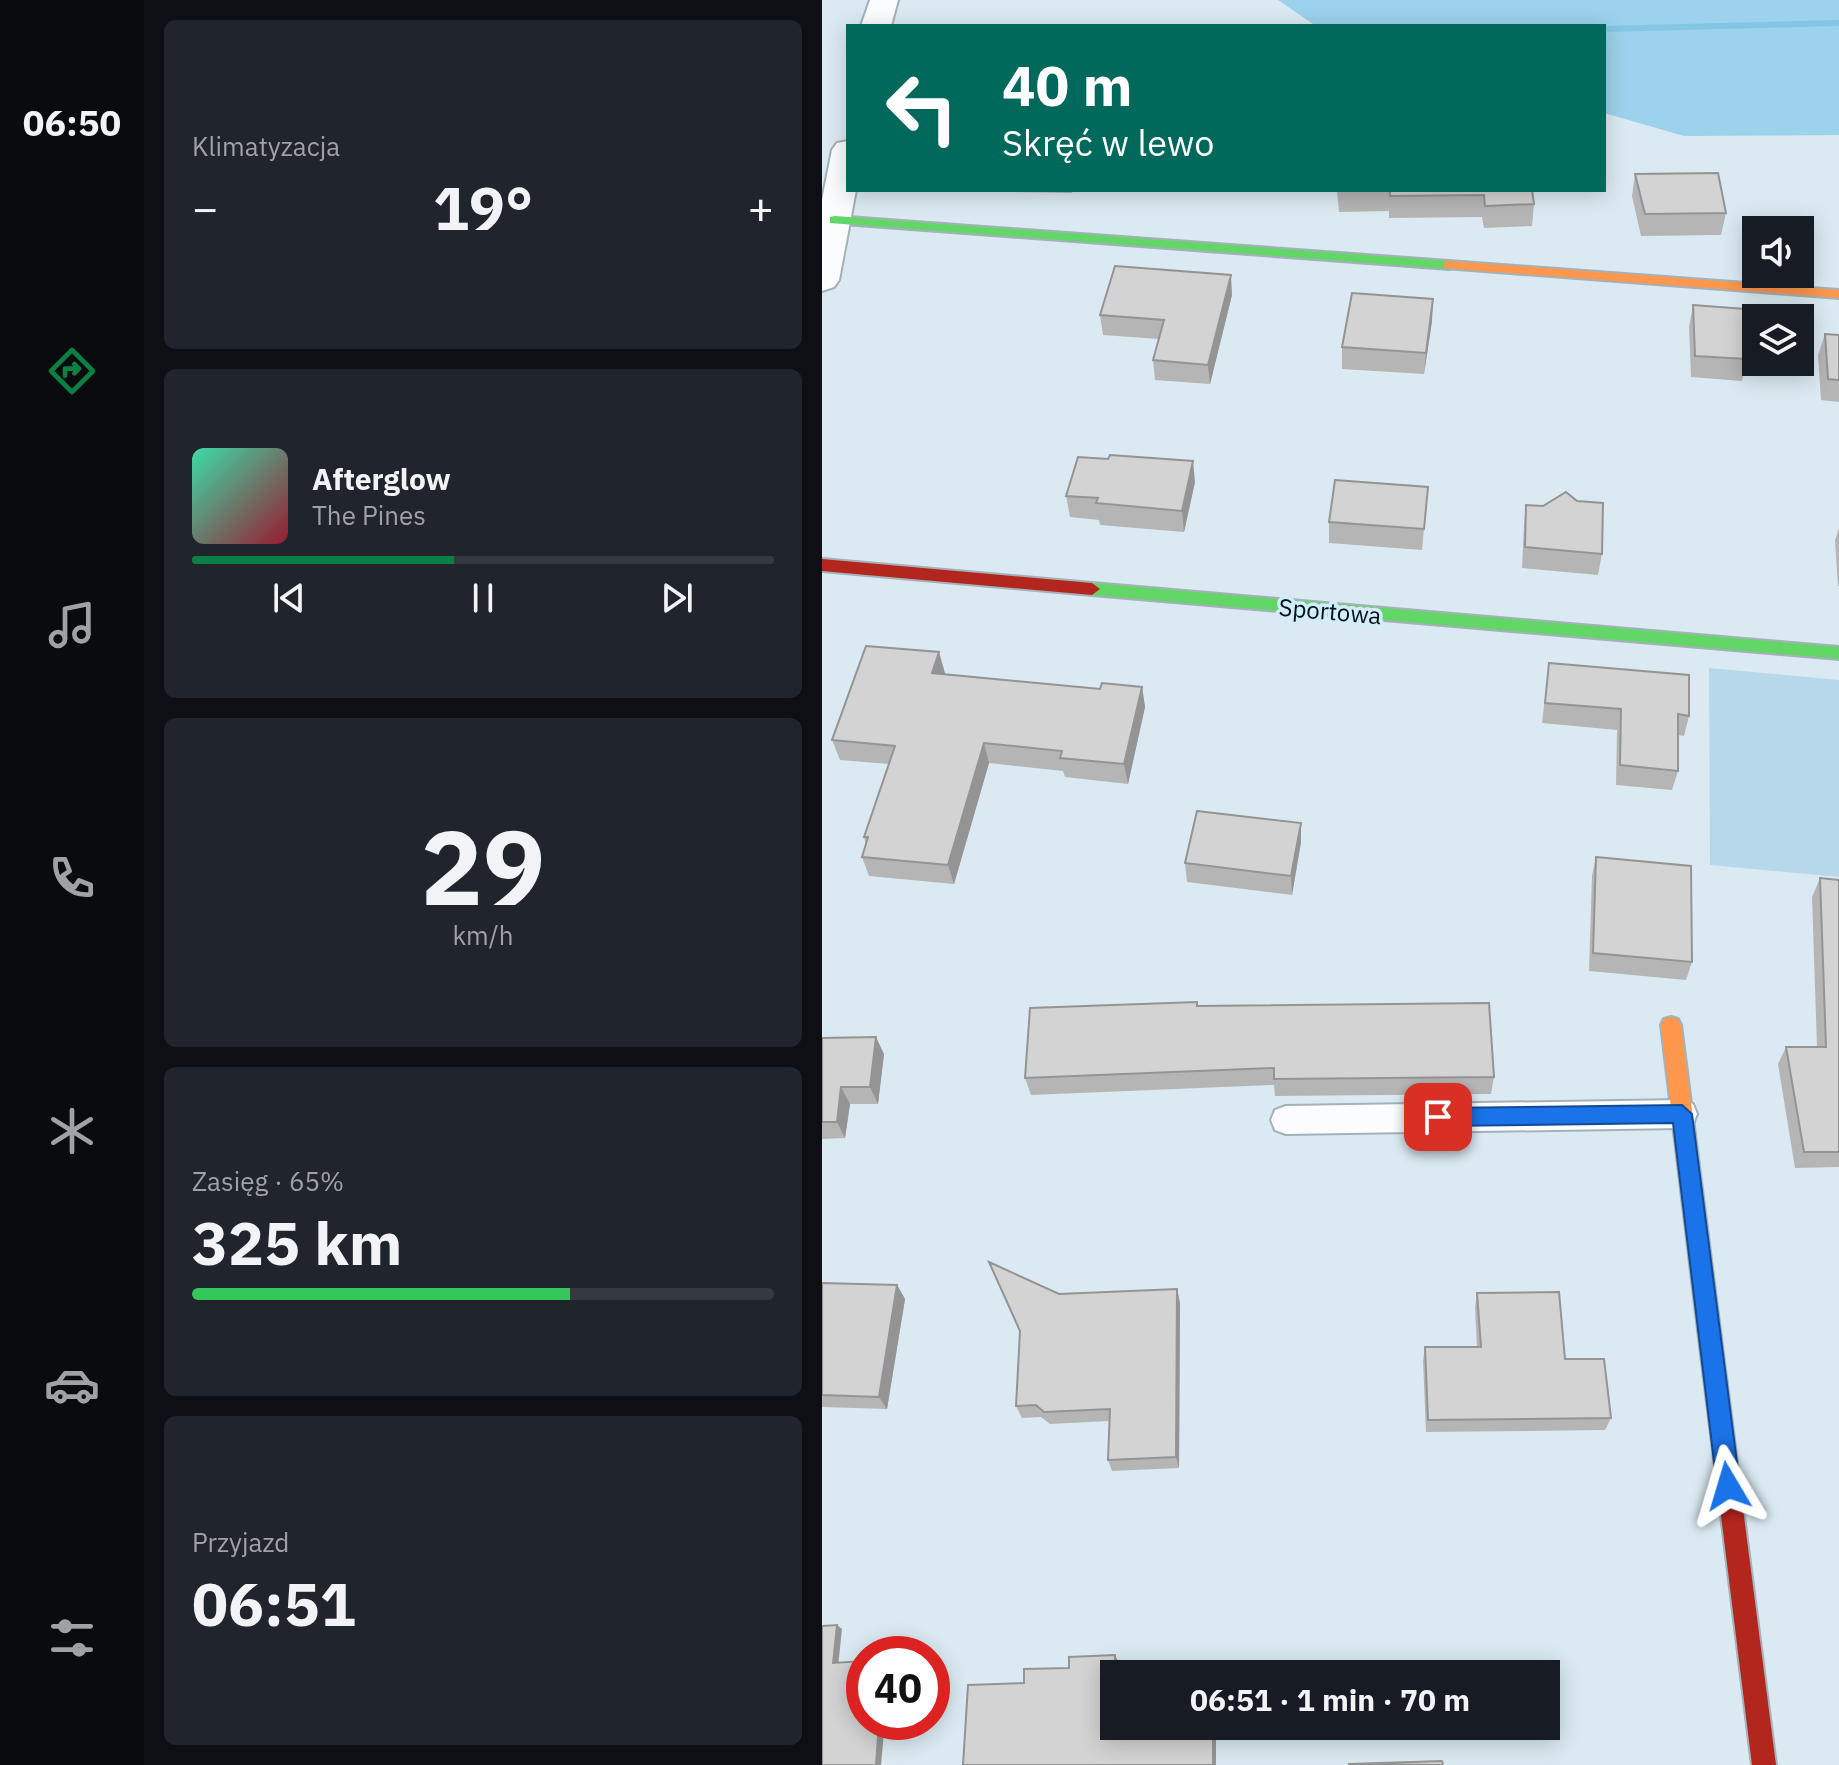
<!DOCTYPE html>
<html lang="pl">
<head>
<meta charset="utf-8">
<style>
	:root { --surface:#171b24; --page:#20242c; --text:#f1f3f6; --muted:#9ea1a6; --line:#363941; --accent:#0b8043 }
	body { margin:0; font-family:"IBM Plex Sans",sans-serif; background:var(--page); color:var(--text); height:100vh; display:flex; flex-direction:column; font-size:30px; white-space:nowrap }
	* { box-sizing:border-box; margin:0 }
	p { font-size:26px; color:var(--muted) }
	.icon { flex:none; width:44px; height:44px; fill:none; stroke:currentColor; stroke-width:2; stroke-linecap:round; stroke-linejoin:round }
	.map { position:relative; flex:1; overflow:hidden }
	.drawer { display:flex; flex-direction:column; gap:20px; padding:20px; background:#0d0f14; width:678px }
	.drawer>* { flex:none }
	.banner { position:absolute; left:24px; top:24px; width:760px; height:168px; border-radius:0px; box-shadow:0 4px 20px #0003; background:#00695c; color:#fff; overflow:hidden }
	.fabs { position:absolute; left:920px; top:216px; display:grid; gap:16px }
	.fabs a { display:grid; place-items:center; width:72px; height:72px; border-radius:0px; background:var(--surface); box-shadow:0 4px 20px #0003; font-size:40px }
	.speed { position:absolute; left:24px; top:1636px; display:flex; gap:16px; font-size:40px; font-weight:700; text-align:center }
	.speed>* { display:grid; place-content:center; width:104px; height:104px; border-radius:50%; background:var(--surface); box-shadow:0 4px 20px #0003; line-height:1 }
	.speed .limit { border:12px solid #d22; background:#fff; color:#111 }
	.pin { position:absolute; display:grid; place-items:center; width:68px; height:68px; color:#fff; margin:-34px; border-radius:16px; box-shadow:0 4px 12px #0006 }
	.me { position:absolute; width:88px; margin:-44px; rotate:353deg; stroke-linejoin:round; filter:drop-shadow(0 0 6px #0008) }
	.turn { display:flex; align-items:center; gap:28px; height:168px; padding:0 24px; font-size:36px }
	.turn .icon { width:104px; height:104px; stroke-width:2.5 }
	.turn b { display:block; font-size:56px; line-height:68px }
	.big { font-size:60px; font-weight:700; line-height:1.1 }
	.drawer .card { flex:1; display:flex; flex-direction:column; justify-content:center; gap:12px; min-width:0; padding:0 28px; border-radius:12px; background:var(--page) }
	.drawer .dial { align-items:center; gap:0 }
	.dial b { font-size:104px; line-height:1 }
	.song { display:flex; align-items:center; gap:24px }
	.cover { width:96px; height:96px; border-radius:12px; background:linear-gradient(135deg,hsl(160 70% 55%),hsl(350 70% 35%)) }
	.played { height:8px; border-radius:4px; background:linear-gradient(90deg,var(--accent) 45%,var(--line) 45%) }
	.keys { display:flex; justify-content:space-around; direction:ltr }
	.heat { display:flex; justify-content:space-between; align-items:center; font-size:44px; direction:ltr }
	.charge { height:12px; border-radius:6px; background:linear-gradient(90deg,#34c759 65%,var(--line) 0) }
	.trip { position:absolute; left:278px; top:1660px; width:460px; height:80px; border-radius:0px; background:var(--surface); box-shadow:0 4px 20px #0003; font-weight:700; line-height:80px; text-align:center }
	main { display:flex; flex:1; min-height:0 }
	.dock { display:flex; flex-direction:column; width:144px; justify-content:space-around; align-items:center; background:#090b0e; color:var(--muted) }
	.dock .icon { width:56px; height:56px }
	.dock .current { color:var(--accent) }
	.dock b { font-size:36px; color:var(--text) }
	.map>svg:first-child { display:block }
</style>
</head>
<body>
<main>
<nav class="dock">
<b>06:50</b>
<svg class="icon current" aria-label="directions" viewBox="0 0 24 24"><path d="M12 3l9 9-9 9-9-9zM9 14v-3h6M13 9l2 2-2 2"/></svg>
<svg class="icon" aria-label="music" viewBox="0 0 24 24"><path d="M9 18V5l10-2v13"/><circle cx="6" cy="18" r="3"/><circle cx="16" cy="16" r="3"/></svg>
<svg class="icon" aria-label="phone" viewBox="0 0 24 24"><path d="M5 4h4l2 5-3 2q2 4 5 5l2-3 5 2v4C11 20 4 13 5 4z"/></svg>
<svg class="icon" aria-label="climate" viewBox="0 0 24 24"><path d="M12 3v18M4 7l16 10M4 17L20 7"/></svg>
<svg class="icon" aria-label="car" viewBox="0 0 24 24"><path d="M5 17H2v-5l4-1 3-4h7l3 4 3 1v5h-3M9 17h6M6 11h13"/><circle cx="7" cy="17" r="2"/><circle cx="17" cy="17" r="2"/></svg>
<svg class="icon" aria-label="filters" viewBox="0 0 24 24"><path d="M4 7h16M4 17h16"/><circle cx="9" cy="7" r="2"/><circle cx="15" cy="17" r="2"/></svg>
</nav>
<section class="drawer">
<div class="card"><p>Klimatyzacja</p>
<div class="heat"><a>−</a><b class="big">19°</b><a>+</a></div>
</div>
<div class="card">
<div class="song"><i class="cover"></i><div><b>Afterglow</b><p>The Pines</p></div></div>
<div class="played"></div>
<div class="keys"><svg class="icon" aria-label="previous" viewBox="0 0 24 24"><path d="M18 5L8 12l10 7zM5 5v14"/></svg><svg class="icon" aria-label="pause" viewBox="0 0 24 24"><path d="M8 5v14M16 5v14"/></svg><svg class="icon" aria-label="next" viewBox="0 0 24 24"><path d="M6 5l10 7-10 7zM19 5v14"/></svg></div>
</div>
<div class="card dial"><b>29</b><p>km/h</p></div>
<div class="card"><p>Zasięg · 65%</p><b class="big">325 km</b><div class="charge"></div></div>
<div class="card"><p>Przyjazd</p><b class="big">06:51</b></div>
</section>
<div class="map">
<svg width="1017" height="1765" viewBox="0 0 1017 1765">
	<rect width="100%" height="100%" fill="#dbeaf2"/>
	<path fill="#b7d8ea" d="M887,668L1017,680V877L888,865Z"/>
	<path fill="#9cd2ec" d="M456,0H1017V135L862,136L782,113V26H494Z"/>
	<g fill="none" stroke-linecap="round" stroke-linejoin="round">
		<path fill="#85c5e4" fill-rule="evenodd" d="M1017,20V26L782,32L781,26Z"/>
		<defs>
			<path id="lane" d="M860,1100L871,1104L875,1114L871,1124L860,1128L464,1134L453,1130L449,1120L453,1110L464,1106Z"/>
			<g id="street">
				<path d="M48,0H76L69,26H39Z"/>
				<path d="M26,141V190H34L17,280L12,287L0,291V200L10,150L15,143Z"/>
			</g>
			<g id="fast">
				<path d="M13,216L627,261L634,265L627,269L8,223V217Z"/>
				<path d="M270,583L1017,647V659L270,595L262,589Z"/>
			</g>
			<g id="slow">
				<path d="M627,261L1017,290V298L622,268V262Z"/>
				<path d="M849,1017L856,1019L859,1025L898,1330L894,1337L887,1340L880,1337L876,1330L839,1025L842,1019Z"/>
			</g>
			<g id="jam">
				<path d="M0,559L270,583L278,589L270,595L0,571Z"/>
				<path d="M887,1320L894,1323L898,1330L954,1765H930L876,1330L880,1323Z"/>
			</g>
		</defs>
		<use href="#lane" stroke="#a5b1b8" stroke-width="4"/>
		<use href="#street" stroke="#a5b1b8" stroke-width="4"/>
		<use href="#fast" stroke="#a5b1b8" stroke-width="4"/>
		<use href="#slow" stroke="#a5b1b8" stroke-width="4"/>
		<use href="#jam" stroke="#a5b1b8" stroke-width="4"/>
		<use href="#lane" fill="#fafcfd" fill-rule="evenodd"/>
		<use href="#street" fill="#fafcfd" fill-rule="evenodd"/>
		<use href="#fast" fill="#63d668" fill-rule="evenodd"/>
		<use href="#slow" fill="#ff974d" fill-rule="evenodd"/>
		<use href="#jam" fill="#b3261e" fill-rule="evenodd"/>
	</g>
	<g fill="#b5b5b5">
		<path d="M813,174L904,213L899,235L819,236L810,196Z"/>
		<path d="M96,190H251L250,193Z"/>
		<path d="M515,190H710L712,204L710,226L662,228L660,217L567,218V211L517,212Z"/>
		<path d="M410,295L388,384L333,380L331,360L337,339L281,335L278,315Z"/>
		<path d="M871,305L925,359L920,381L869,377L867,327Z"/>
		<path d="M610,321L602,374L520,369V347Z"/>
		<path d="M1003,334L1017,335V402L999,400L996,355Z"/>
		<path d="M373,482L362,532L278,525L277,520L248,517L244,496Z"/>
		<path d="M606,487L600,550L507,543V522Z"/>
		<path d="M704,505L721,506L780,554L776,575L700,568L702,526Z"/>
		<path d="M1017,528V586H1016L1013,540Z"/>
		<path d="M727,663L867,716L862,736L856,735V771L850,790L794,785L795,730L720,723Z"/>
		<path d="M123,673L122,674L278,689L320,687L323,707L306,784L243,777L241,771L167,763L132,884L47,876L40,857L44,844L42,837L67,764L18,760L10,740Z"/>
		<path d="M479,842L470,895L365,882L363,863Z"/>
		<path d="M774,857L870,962L864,980L767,971L770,876Z"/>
		<path d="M998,878L1017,880V1167L973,1168L956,1064L964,1047H995L990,897Z"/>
		<path d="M376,1006L672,1077L669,1094L453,1096L452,1085L209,1095L203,1078Z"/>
		<path d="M0,1038L62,1054L56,1104H28L23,1138L0,1139Z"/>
		<path d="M0,1283L75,1285L83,1299L65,1409L0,1407Z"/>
		<path d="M355,1289L358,1303L357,1468L290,1471L286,1460L287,1421L228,1424L219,1417L200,1418L194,1406L237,1294Z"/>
		<path d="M655,1293L743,1359L789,1418L783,1430L604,1432L601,1361L603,1347H655L653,1307Z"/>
	</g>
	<g fill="#939493">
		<path d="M409,275L410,295L388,384L386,365Z"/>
		<path d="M611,299L610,321L602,374L604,353Z"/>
		<path d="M371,461L373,482L362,532L360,511Z"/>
		<path d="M117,652L123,673L116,693L110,673Z"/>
		<path d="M320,687L323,707L306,784L302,764Z"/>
		<path d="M162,743L167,763L132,884L126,865Z"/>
		<path d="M479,823V842L470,895L469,876Z"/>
		<path d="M54,1037L62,1054L56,1104L48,1087Z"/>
		<path d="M19,1087L28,1104L23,1138L15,1122Z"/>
		<path d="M75,1285L83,1299L65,1409L57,1397Z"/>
		<path d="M355,1289L358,1303L357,1468L354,1457Z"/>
		<path d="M15,1625L20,1629L16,1667L11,1663Z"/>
		<path d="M293,1655L297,1663L298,1673L293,1665Z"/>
		<path d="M57,1722H63L59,1765H54Z"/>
		<rect x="391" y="1726" width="3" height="39"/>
	</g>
	<g fill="#d2d3d2" stroke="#939493" stroke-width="2">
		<path d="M896,173L904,213L823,214L813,174Z"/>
		<path d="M568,190H710L712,204L663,206L662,195L568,196Z"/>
		<path d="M293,266L409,275L386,365L331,360L342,320L278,315Z"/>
		<path d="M530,293L611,299L604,353L520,347Z"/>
		<path d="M871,305L923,309L925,359L873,356Z"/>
		<path d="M1003,334L1017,335V380L1006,379Z"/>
		<path d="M288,455L371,461L360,511L274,503L276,498L244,496L256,457L286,459Z"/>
		<path d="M513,480L606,487L602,529L507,522Z"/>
		<path d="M744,492L755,501L781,503L780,554L703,547L704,505L721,506Z"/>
		<path d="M44,646L117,652L110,673L278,689L280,683L320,687L302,764L238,758L240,751L162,743L126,865L40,857L46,837H42L73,746L10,740Z"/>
		<path d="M727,663L867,675V716L856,714V771L798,765L799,709L723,703Z"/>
		<path d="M375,811L479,823L469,876L363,863Z"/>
		<path d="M774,857L869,866L870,962L771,953Z"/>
		<path d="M998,878L1017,880V1152H982L964,1047H1004Z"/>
		<path d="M375,1002V1006L667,1003L672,1077L452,1079V1068L203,1078L208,1008Z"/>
		<path d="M54,1037L48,1087H19L15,1122H0V1038Z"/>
		<path d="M167,1262L237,1294L355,1289L354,1457L286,1460L288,1409L222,1412L214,1405L194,1406L198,1331Z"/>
		<path d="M0,1283L75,1285L57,1397L0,1395Z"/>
		<path d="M737,1292L743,1359H782L789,1418L606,1420L603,1347H659L655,1293Z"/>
		<path d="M15,1625L11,1663L42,1661V1722H57L54,1765H0V1626Z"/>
		<path d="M293,1655V1665L336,1663V1674H292V1726H391V1765H141L146,1685L202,1683V1669L247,1668V1657Z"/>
		<path d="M620,1761L621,1765L526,1764Z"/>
	</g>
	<path fill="#1a73e8" stroke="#114b97" stroke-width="2" d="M860,1105L870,1114L918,1486L914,1494L906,1497L898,1494L895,1486L851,1123L616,1126L606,1117L616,1108Z"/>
	<g text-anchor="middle" stroke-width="7" stroke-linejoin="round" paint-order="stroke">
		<g font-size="24" fill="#051016" stroke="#d1edfc">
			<text transform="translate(508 612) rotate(5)" y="8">Sportowa</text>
		</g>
	</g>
</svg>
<div class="fabs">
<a><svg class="icon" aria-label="sound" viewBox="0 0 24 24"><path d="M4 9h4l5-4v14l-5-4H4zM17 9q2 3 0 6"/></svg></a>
<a><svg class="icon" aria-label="layers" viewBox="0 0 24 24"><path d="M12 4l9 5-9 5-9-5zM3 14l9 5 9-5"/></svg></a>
</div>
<div class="speed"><div class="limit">40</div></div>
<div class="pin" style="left:616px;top:1117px;background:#d93025"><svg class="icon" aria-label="arrive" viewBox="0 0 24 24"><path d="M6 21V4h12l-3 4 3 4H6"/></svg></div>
<svg class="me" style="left:906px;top:1486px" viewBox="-20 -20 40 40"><path d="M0-17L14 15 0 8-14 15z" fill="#1a73e8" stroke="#fff" stroke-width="4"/></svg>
<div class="trip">06:51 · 1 min · 70 m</div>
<div class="banner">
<div class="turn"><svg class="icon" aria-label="left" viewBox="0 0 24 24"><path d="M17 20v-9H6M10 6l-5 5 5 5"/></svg><div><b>40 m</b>Skręć w lewo</div></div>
</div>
</div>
</main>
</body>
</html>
